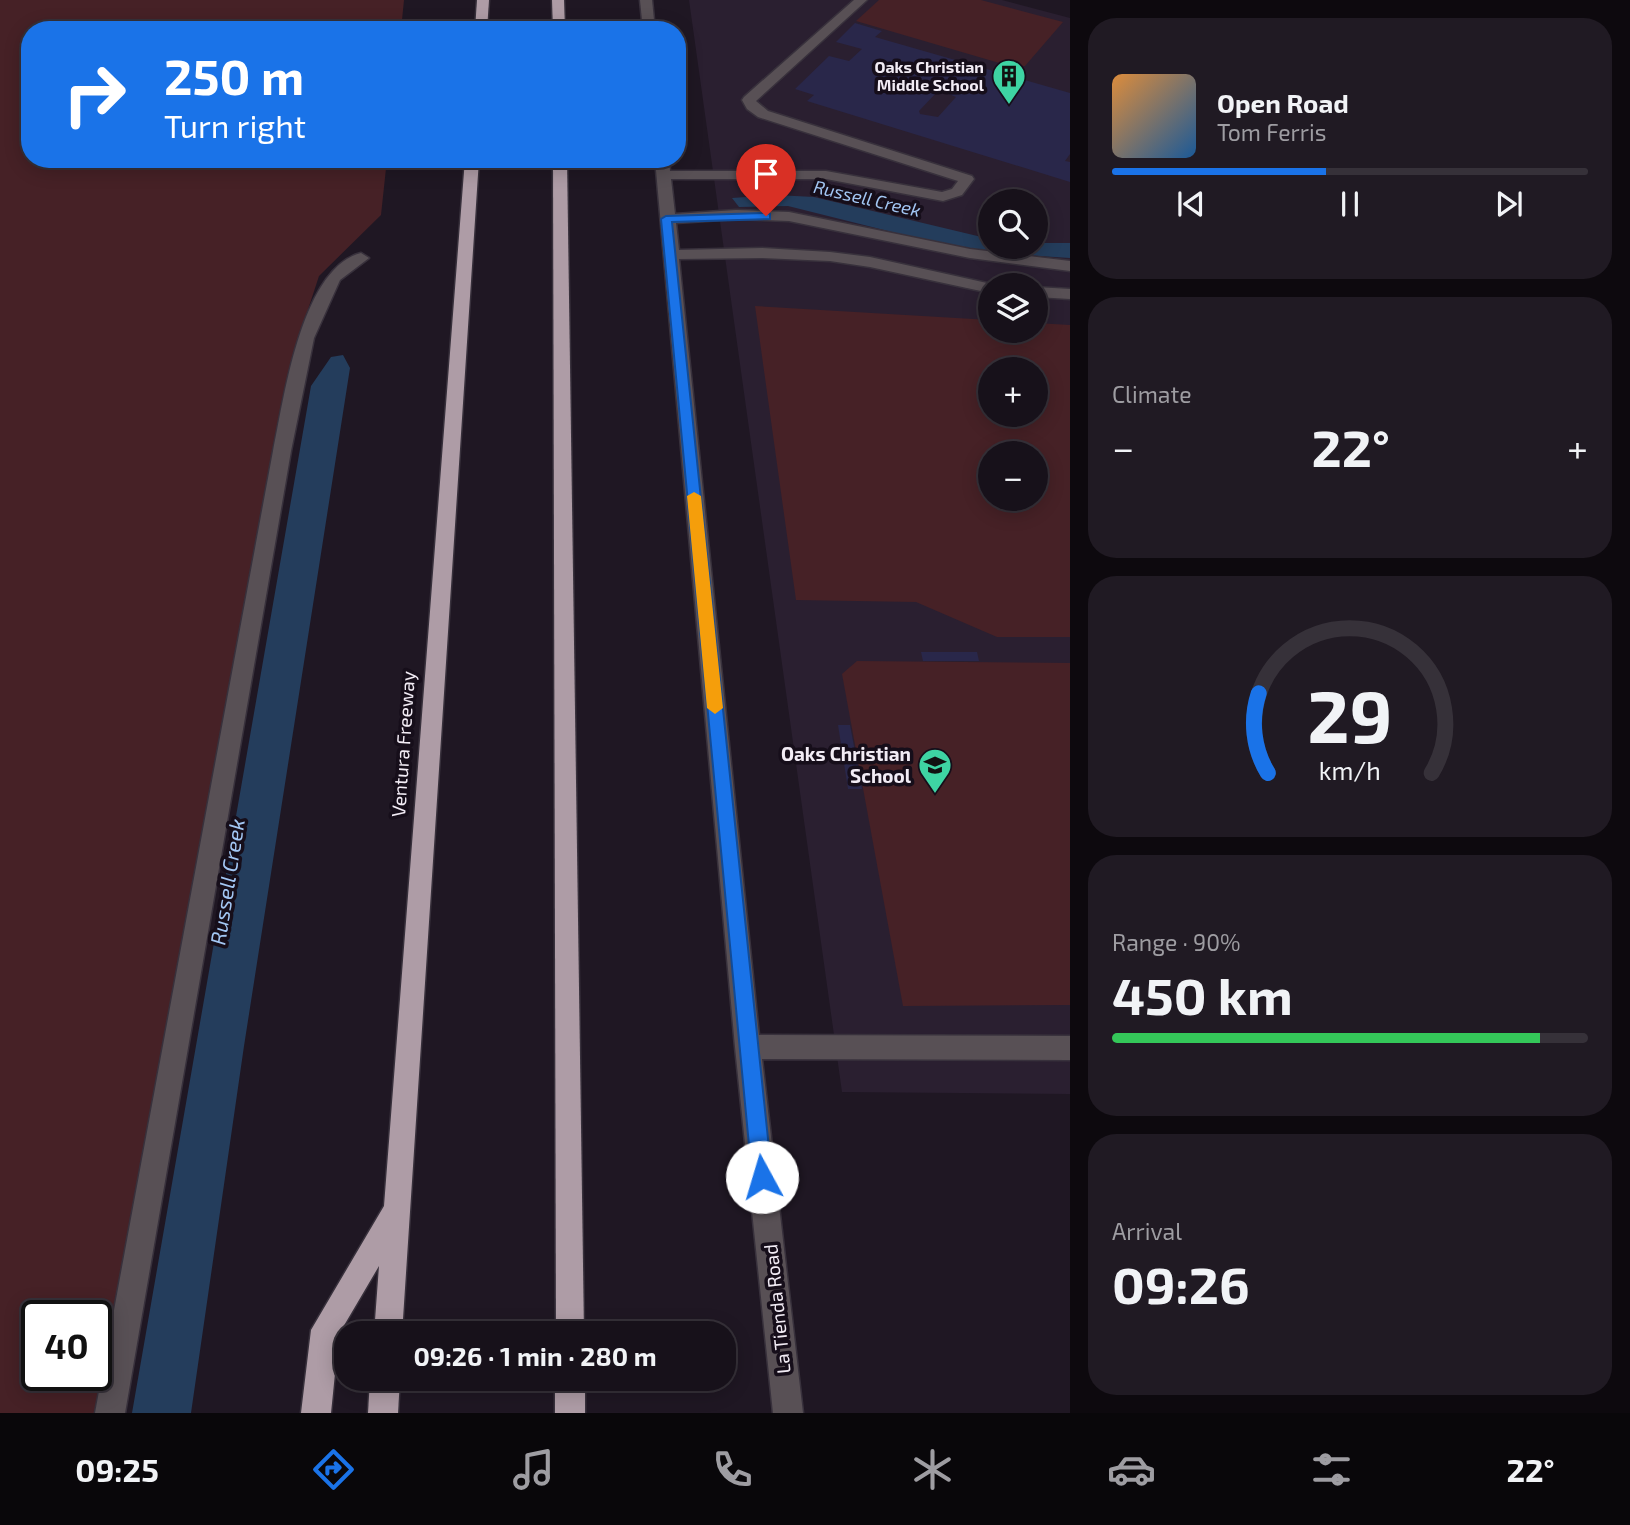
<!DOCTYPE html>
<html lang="en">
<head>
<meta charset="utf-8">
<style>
	:root { --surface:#17111a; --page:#201a23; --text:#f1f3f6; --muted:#9e9da2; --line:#363139; --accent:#1a73e8 }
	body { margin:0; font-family:"Exo 2",sans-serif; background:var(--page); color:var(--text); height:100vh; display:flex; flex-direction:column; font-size:26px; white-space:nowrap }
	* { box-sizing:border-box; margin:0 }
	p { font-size:23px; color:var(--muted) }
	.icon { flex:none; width:38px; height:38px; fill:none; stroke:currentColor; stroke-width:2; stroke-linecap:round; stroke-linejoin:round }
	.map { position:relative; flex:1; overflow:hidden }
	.drawer { display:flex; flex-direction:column; gap:18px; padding:18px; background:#0d090e; width:560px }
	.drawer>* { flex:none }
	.guide { position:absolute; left:21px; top:21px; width:665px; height:147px; border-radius:28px; box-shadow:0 4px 18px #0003,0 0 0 2px var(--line); background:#1a73e8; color:#fff; overflow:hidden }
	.tools { position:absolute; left:978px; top:189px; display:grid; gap:14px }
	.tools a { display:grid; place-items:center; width:70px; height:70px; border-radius:50%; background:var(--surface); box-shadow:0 4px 18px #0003,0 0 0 2px var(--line); font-size:35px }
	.speed { position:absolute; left:21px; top:1300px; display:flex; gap:14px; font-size:35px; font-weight:700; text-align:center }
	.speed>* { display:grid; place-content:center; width:91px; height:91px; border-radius:50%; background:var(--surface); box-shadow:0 4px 18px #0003,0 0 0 2px var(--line); line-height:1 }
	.speed .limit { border:4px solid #111; border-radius:10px; background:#fff; color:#111 }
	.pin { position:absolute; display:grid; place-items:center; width:60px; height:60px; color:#fff; margin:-72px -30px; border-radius:50% 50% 50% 0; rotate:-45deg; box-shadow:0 0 7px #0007 }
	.pin .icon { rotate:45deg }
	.me { position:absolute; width:77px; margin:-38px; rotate:354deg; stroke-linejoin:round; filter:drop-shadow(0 0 5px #0008) }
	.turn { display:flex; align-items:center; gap:24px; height:147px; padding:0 28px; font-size:32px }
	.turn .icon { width:91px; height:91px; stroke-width:2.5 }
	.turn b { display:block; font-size:49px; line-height:60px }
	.big { font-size:52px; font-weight:700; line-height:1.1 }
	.drawer .card { flex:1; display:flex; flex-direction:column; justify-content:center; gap:10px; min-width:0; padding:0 24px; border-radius:28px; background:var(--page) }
	.drawer .dial { align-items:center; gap:0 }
	.dial svg { height:182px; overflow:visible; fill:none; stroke:var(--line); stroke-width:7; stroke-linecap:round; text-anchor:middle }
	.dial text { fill:var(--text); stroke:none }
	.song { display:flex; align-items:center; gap:21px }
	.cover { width:84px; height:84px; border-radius:10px; background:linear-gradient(135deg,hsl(30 70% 55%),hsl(210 70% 35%)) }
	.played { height:7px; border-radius:4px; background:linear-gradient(90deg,var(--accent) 45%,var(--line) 45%) }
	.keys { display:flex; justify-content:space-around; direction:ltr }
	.heat { display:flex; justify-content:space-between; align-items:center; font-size:38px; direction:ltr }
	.charge { height:10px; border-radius:5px; background:linear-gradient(90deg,#34c759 90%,var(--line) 0) }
	.trip { position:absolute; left:334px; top:1321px; width:402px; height:70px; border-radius:28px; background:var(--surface); box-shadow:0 4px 18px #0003,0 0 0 2px var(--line); font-weight:700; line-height:70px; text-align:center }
	.menu { display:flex; height:112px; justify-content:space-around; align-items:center; background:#09070a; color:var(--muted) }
	.menu .icon { width:49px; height:49px }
	.menu .active { color:var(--accent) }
	.menu b { font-size:32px; color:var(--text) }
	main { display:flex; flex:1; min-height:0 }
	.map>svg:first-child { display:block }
</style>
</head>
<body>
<main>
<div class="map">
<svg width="1070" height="1413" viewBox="0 0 1070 1413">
	<rect width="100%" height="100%" fill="#1f1723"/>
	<path fill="#2a1f30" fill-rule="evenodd" d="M689,0H1002L1070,18V1094L842,1092ZM990,201H1036V247H990ZM990,285H1036V331H990ZM990,369H1036V415H990ZM990,453H1036V499H990Z"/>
	<g fill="#462126" fill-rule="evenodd">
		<path d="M0,0H404L401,30H30V159H387L381,215L319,276L299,337L98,1413H0ZM37,1316H96V1376H37Z"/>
		<path d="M879,0H981L1063,22L1025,66L1013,67L856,21Z"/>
		<path d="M755,306L990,320V331H1036V323L1070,325V637H997L916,602L796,600ZM990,369H1036V415H990ZM990,453H1036V499H990Z"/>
		<path d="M857,661L1070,663V1005L903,1006L842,674Z"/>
	</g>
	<g fill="#243d5c">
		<path d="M776,195L814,197L990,239V247H1036V243H1070V258L991,253L928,241L788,206L739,207L732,198Z"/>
		<path d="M343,355L350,368L244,1046L191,1413H132L311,386L331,357Z"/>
	</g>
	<g fill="#29274a" fill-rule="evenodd">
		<path d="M855,23L882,31L875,37L1070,93V154L1065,161L1070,162V182L807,101L814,95L795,89L829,56L849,61L862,49L836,42ZM942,91L956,97L938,117L920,114L919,111L937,92Z"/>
		<path d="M921,652H977L979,661H923Z"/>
		<path d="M838,725H850L862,789H848Z"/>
	</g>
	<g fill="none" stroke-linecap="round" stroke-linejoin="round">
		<defs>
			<g id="minor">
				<path d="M640,0H652L655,30H643Z"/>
				<path d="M854,0H867L756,101L768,111L972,176L974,179L962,195L943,201L826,179H671L675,214L736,210L789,212L970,249L1070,261V271L970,258L789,221L736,219L676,223L679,250L762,248L830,252L870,257L996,285H990V293L870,267L830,261L762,258L679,259L759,1035L1070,1036V1060L762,1059L803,1413H773L735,1047L655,159H669L670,171H826L942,192L952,189L958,181L758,117L747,109L742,100L744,97Z"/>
				<path d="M361,253L369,258L340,280L314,338L291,451L125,1413H95L273,451C284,399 301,268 361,253Z"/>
				<path d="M1036,287L1070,289V299L1036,297Z"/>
			</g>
			<g id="highway">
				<path d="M477,0H489L487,30H475Z"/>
				<path d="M552,0H564L565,30H553Z"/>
				<path d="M465,159H479L402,1334H374L379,1266L339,1334L331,1413H301L311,1330L384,1206Z"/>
				<path d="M553,159H567L584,1334H556Z"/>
				<path d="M370,1379H400L398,1413H368Z"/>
				<rect x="555" y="1379" width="30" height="34"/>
			</g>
		</defs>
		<use href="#minor" stroke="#38313c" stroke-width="3"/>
		<use href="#highway" stroke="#38313c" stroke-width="3"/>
		<use href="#minor" fill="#585055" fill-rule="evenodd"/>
		<use href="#highway" fill="#ae9ca6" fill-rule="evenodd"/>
	</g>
	<path fill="#1a73e8" stroke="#114b97" stroke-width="2" d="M766,213L770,214V219L672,222L772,1177L769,1185L762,1188L755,1185L752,1177L661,219L666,216Z"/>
	<path fill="#f59e0b" d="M694,492L701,496L723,708L715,714L707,708L687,496Z"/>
	<defs>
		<symbol id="building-pin" viewBox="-11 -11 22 30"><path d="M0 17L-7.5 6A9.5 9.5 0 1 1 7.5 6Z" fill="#3ed4a3" stroke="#160e1a"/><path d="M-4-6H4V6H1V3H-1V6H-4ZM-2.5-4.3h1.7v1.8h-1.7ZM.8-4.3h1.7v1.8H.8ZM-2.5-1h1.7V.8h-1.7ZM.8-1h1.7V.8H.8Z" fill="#111"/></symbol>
		<symbol id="school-pin" viewBox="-11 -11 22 30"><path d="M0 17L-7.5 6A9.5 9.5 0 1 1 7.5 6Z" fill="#3ed4a3" stroke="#160e1a"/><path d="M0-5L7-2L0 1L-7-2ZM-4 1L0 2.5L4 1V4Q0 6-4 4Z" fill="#111"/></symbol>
	</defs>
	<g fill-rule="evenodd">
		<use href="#building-pin" x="990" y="57" width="38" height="52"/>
		<use href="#school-pin" x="916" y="746" width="38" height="52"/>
	</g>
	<g text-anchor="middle" stroke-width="7" stroke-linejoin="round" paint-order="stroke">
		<g font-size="16" font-weight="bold" fill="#f2ecf5" stroke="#160e1a" text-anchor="end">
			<text x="984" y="73">Oaks Christian<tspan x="984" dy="18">Middle School</tspan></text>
		</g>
		<g font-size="18" font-style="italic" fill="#a3c7f4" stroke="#160e1a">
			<text transform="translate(867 199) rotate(13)" y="6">Russell Creek</text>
		</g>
		<g font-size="19" fill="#f2ecf5" stroke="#160e1a">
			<text transform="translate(403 744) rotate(-86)" y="7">Ventura Freeway</text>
			<text transform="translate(777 1309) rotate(-96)" y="7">La Tienda Road</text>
		</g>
		<g font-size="19" font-weight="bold" fill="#f2ecf5" stroke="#160e1a" text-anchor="end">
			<text x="911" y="761">Oaks Christian<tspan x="911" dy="22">School</tspan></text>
		</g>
		<g font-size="21" font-style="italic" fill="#a3c7f4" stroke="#160e1a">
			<text transform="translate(228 882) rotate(-81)" y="7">Russell Creek</text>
		</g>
	</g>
</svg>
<div class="tools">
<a><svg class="icon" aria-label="search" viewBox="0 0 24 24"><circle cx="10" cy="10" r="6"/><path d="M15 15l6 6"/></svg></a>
<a><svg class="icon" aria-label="layers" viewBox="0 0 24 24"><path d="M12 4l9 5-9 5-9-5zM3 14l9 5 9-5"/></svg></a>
<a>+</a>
<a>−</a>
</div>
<div class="speed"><div class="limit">40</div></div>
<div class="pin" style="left:766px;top:216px;background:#d93025"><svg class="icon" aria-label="arrive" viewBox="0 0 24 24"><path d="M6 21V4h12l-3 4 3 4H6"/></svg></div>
<svg class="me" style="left:762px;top:1177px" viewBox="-20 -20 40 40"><circle r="19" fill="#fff"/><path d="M0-13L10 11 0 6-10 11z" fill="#1a73e8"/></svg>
<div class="trip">09:26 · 1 min · 280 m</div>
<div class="guide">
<div class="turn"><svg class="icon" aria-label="right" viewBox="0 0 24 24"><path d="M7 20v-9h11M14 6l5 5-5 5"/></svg><div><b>250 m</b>Turn right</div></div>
</div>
</div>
<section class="drawer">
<div class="card">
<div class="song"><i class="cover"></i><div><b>Open Road</b><p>Tom Ferris</p></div></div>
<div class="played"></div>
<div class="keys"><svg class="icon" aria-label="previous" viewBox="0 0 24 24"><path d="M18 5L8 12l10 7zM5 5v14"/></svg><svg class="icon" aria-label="pause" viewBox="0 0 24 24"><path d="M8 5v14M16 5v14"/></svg><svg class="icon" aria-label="next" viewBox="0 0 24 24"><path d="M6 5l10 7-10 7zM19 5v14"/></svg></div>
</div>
<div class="card"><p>Climate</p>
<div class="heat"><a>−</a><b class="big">22°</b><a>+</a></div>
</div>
<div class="card dial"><svg viewBox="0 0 100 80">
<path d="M14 69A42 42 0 1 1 86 69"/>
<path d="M14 69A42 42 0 0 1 10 34" stroke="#1a73e8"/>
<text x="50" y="56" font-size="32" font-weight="700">29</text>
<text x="50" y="72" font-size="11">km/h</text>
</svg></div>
<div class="card"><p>Range · 90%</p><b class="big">450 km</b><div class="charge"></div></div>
<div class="card"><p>Arrival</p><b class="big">09:26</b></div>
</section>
</main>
<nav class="menu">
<b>09:25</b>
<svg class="icon active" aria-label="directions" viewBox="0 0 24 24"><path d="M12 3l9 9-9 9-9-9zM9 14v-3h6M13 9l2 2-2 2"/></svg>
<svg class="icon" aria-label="music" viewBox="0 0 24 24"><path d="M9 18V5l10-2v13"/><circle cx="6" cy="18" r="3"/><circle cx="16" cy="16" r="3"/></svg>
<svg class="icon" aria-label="phone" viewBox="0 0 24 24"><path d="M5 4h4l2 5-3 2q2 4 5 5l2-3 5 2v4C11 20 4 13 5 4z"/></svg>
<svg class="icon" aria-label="climate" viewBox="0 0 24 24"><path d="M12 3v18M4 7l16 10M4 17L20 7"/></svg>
<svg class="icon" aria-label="car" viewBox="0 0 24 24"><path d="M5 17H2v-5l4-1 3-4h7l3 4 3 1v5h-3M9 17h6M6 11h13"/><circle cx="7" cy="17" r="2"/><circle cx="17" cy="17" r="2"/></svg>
<svg class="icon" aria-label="filters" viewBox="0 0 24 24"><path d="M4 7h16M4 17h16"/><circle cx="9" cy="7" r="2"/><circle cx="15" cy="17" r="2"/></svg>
<b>22°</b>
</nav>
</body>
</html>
